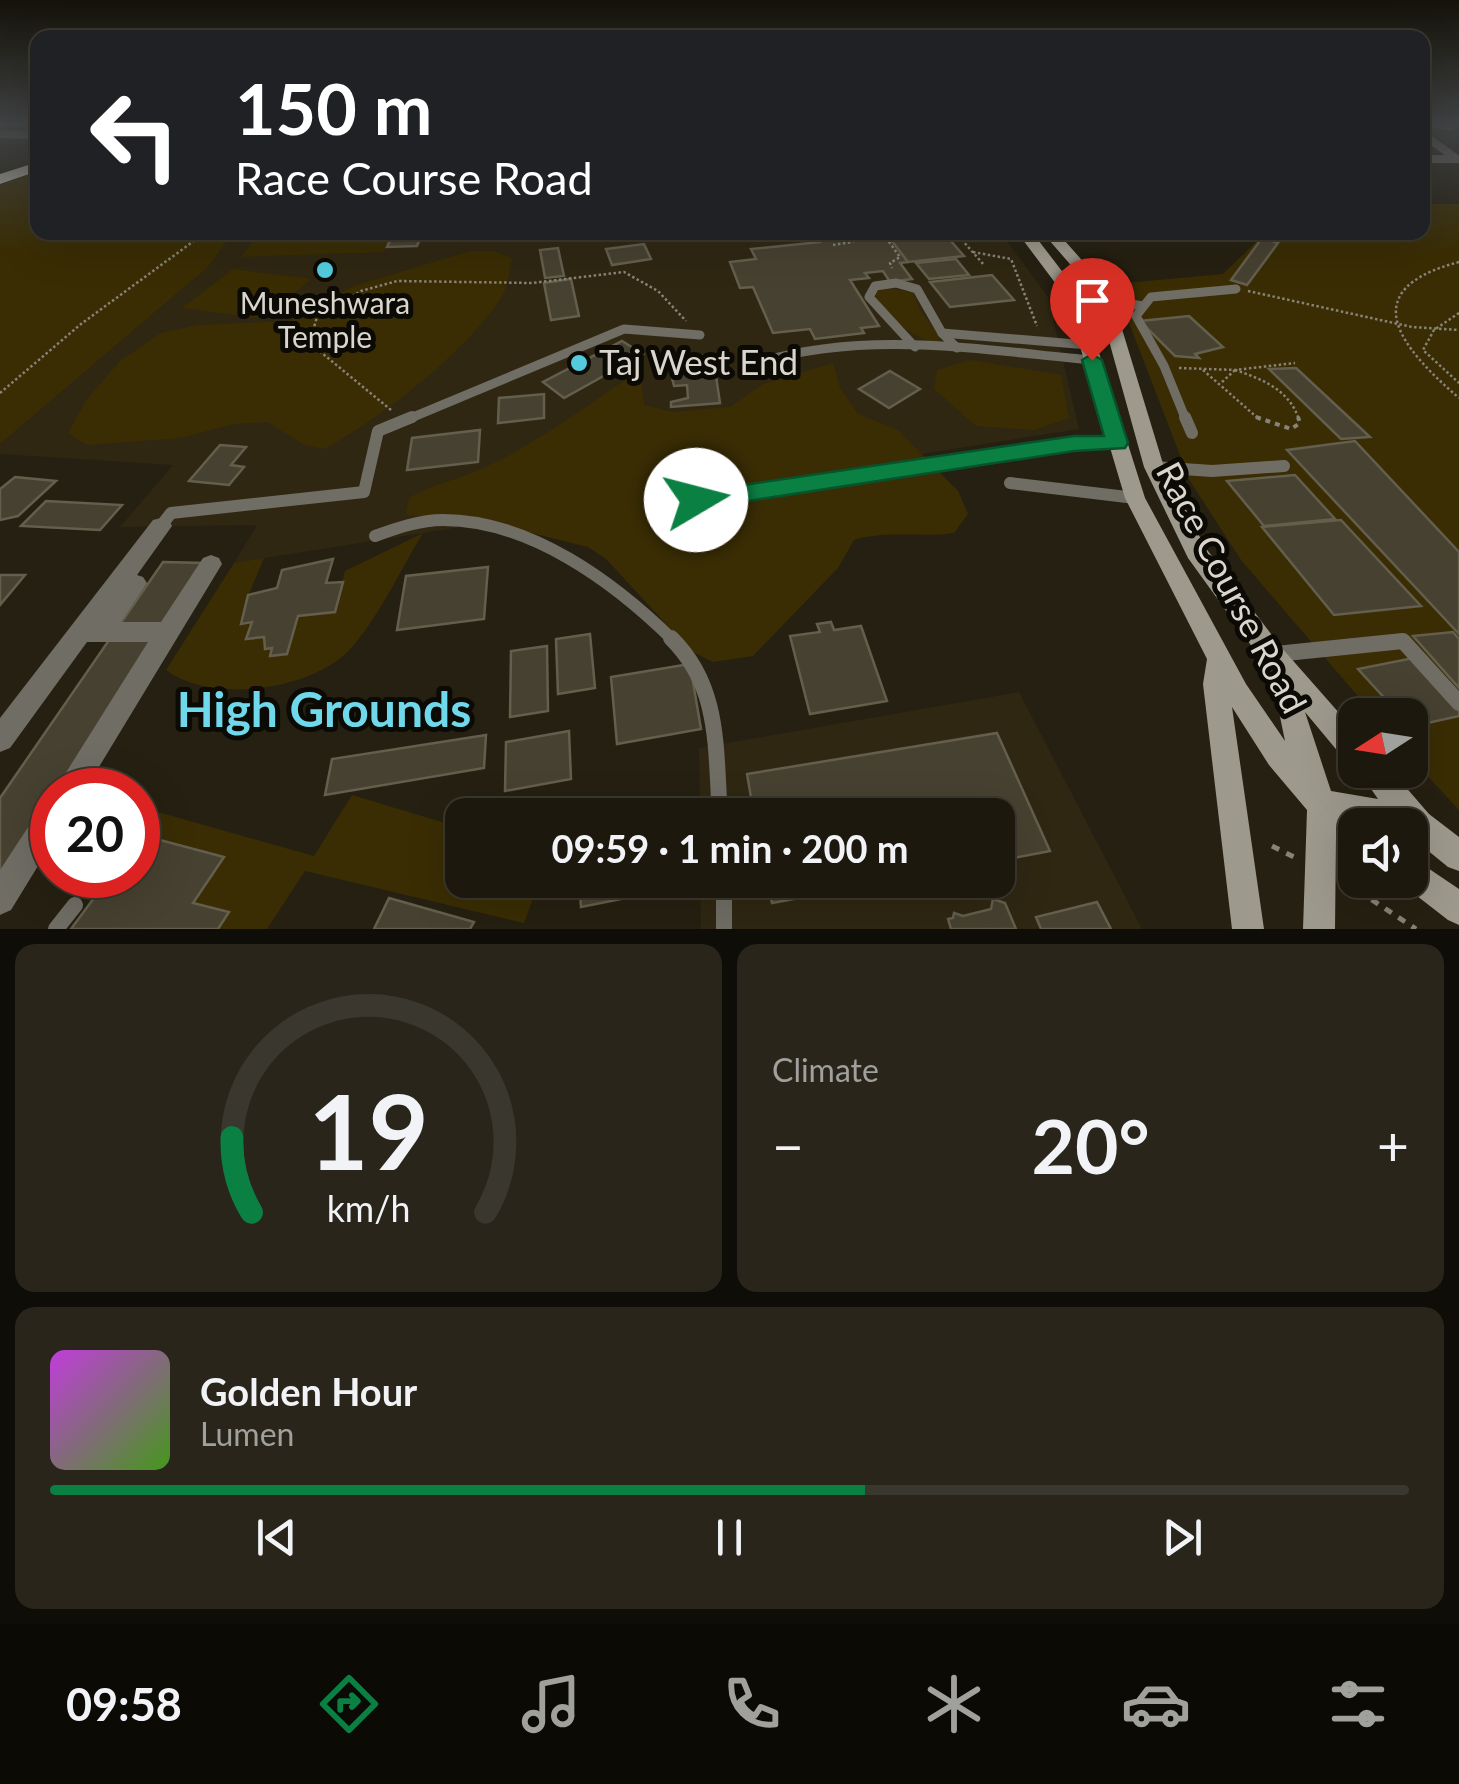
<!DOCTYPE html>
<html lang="en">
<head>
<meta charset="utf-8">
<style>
	:root { --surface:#1c180d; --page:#29251b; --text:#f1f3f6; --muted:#a0a09d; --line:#3a372e; --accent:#0b8043 }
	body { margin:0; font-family:Lato,sans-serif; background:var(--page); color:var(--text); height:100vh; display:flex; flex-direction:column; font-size:38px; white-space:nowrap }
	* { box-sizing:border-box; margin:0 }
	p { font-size:32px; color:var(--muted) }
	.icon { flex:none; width:55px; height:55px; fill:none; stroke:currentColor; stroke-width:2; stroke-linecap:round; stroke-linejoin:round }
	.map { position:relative; height:929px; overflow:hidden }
	.side { display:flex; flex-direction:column; gap:15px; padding:15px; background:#0f0d07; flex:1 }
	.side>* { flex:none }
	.hud { position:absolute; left:30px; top:30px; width:1400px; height:210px; border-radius:20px; box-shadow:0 10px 40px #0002,0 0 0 2px var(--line); background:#202124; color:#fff; overflow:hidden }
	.needle { width:65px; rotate:258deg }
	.controls { position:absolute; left:1338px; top:698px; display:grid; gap:20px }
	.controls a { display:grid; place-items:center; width:90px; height:90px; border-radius:20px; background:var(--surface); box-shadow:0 10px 40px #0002,0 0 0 2px var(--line); font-size:50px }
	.speed { position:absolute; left:30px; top:768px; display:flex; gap:20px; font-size:50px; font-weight:700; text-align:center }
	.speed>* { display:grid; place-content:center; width:130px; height:130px; border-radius:50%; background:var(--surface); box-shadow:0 10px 40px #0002,0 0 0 2px var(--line); line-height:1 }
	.speed .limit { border:15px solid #d22; background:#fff; color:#111 }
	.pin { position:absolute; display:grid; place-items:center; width:85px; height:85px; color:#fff; margin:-102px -42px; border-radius:50% 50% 50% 0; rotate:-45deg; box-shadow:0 0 10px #0007 }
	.pin .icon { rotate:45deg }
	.me { position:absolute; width:110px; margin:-55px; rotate:82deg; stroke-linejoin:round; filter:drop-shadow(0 0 8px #0008) }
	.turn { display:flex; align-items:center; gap:35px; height:210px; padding:0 40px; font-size:45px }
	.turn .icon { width:130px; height:130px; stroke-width:2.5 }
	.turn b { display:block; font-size:70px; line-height:85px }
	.big { font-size:75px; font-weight:700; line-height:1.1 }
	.side .widget { flex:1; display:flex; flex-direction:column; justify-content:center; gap:15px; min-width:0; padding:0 35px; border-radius:20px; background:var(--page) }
	.side .dial { align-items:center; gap:0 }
	.dial svg { height:260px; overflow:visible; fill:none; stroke:var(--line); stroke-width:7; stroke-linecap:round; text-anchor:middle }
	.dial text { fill:var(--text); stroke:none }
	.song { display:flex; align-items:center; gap:30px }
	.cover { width:120px; height:120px; border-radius:15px; background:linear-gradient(135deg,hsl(290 70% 55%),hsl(100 70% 35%)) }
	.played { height:10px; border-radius:5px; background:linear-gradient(90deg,var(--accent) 60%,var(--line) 60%) }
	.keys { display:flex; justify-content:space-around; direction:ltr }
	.heat { display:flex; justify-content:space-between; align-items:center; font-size:55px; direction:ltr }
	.side .tiles { flex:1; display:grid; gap:15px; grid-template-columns:1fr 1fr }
	.widget:last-child { grid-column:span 2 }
	.trip { position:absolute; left:445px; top:798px; width:570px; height:100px; border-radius:20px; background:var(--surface); box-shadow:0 10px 40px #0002,0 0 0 2px var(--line); font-weight:700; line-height:100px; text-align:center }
	.tab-bar { display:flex; height:160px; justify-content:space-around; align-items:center; background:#0b0a05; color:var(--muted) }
	.tab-bar .icon { width:70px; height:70px }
	.tab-bar .current { color:var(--accent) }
	.tab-bar b { font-size:45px; color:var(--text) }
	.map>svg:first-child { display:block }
</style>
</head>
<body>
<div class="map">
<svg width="1459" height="929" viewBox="0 0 1459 929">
	<rect width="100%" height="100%" fill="#252011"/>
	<g fill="#2f2712">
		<path d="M233,232L1001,233L1048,297L1079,429L234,563L257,525L120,527L173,465L0,454V444L208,267Z"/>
		<path d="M1019,692L1142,929H701L700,880H998V815H700L699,748Z"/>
	</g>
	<g fill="#3a2d04">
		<path d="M37,172L38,232L233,233L208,267L0,444V185Z"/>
		<path d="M1423,204H1459V810L1410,757V715H1374L1241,560L1190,481L1114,284L1223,274L1265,233L1422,232Z"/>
		<path d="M260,232H393V233L383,252L241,257Z"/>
		<path d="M470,251H495L512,259C509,270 508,287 502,296C467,352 381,418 324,449L305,445L267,422L234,424L180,438L87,445L68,433L87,399L120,361L161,333L198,325L289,321L354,286Z"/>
		<path d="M233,269L311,279L265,319L182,308Z"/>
		<path d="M886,288L913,292L920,310L940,338L939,342C913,341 890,317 875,296L878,290Z"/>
		<path d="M970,360L1061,375L1069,418L1034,430L976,426L934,389L937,370Z"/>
		<path d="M833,363L840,388L858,414L898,430L958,491L968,514L954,533C920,538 887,530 854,540L838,568L753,656L713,662L691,651L606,559L588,547L478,520L406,515L409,498C433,484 457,480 481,469C535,445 584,407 633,375L641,378L644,405L673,412L730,407L763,384Z"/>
		<path d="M423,533C401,569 381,613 353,646C316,690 213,705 166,670L234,563L264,558L244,606L248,607L242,623L252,622L246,639L264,637L265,649L272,648L270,656L286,654L298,616L335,612L345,571Z"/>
		<path d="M352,795L462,828V880H540L524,923L305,871L267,929H218L228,912L193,903L223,857L141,835L158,812L314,856Z"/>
	</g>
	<g fill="#474131" stroke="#645e4d" stroke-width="2.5">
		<path d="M394,232H423L417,246L387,247Z"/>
		<path d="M836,232H886L908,262L900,263L912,279L890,282L883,271L865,273L869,278L850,280L879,326L861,328L864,333L815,339L810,329L773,333L753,287L740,288L730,262L756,259L751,249L820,242Z"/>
		<path d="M943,232L964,256L908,262L889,237Z"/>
		<path d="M1262,238L1278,243L1247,285L1231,280Z"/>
		<path d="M644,244L651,259L612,265L606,249Z"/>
		<path d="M558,248L564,276L545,278L540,250Z"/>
		<path d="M956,259L969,275L929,279L916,263Z"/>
		<path d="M992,275L1014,300L950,307L930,282Z"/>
		<path d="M571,279L579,316L551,320L544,283Z"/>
		<path d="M1189,316L1223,347L1195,354L1199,358L1175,356L1140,321Z"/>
		<path d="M622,341L643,354L564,398L543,382Z"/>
		<path d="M713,355L720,403L671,407V402L688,398L687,385L674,386L667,358Z"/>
		<path d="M1296,368L1370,437L1341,439L1269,369Z"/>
		<path d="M890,371L920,389L889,408L859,389Z"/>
		<path d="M544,394V418L498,423L499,398Z"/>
		<path d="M480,430L478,462L407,470L412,438Z"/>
		<path d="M1355,441L1459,552V634L1287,450Z"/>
		<path d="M220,445L246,447L231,465L244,467L229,485L189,481Z"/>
		<path d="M1295,475L1335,519L1264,526L1227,481Z"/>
		<path d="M15,477L56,481L18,516L0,520V489Z"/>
		<path d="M46,501L122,505L100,530L21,526Z"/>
		<path d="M1341,520L1421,606L1334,615L1262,527Z"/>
		<path d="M333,559L326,583L343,582L335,612L298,616L287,654L270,656L272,648L265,649L264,637L246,639L252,622L241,624L248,595L277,588L282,570Z"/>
		<path d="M163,562L206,563L61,790H52V804L0,886V798Z"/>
		<path d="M488,567L484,619L397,630L406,576Z"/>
		<path d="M0,575H25L0,605Z"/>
		<path d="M831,622L834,630L861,626L887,701L810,714L790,636L820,632L817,624Z"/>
		<path d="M1453,632L1459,639V688L1413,636Z"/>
		<path d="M590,634L595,688L558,694L556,639Z"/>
		<path d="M547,646L548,711L510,717L511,651Z"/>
		<path d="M1413,658L1459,705V716L1410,727V715H1400L1358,669Z"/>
		<path d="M690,664L701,729L617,744L611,677Z"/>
		<path d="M569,731L571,779L505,791L506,742Z"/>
		<path d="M997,733L1050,851L998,861V815H754L747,774Z"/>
		<path d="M486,735L484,768L325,795L332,759Z"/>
		<path d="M141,835L224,857L193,903L229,912L218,929H71L111,875H138Z"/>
		<path d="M579,880H654L656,892L581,907Z"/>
		<path d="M767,880H896L772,903Z"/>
		<path d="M389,898L474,922L470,929H374Z"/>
		<path d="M993,899L1005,903L1016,929H951L948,919L953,918L954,913L963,916L991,909Z"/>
		<path d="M1097,902L1111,929H1041L1036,917Z"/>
	</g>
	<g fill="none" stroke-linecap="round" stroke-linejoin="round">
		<g stroke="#878377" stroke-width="2.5" stroke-dasharray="2.5 2.5" stroke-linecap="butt">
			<path d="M872,232L886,238L900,257L890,263L892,268"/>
			<path d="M890,232L893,237"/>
			<path d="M955,232L984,265"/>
			<path d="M833,245L852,242L871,232"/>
			<path d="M973,252L1011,259L1037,326"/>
			<path d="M1459,262C1353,290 1400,347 1459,398"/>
			<path d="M1248,291L1412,327L1459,330"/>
			<path d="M1459,313L1434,330L1423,350L1459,383"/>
			<path d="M1179,368L1235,370L1295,363"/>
			<path d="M1203,370L1260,420"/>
			<path d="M1235,370C1262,379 1290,390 1299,420"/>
			<path d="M1222,382L1235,370"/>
			<path d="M0,393L81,324L206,232"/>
			<path d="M391,410L317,349L312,334L317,317L361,291L397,281L532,283L624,272L658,291L686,321"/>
		</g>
		<path stroke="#878377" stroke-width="4" stroke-dasharray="5 5" stroke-linecap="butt" d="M1256,417L1291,429L1300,423L1298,417"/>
		<g stroke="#878377" stroke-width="5" stroke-dasharray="8 8" stroke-linecap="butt">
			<path d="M1272,846L1294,857"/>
			<path d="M1345,882L1416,929"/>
		</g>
		<g stroke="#706d65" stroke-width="8">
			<path d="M1435,124L1450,126"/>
			<path d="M0,134L38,135"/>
			<path d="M1422,134L1457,159H1422"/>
		</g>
		<g stroke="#706d65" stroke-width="9">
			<path d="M1105,300L1143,306"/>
			<path d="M942,333L1088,345"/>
			<path d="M915,347L869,297L875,286L896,283L917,289L942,333L957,348"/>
			<path d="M754,364C864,329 980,350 1092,360"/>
			<path d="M406,420L624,329L700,335"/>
			<path d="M1186,420L1164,366L1136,316L1151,297L1236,289"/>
		</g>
		<g stroke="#706d65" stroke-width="12">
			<path d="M1185,417L1192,433"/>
			<path d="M1154,467L1212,471L1284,466"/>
			<path d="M1010,483L1135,498"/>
			<path d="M696,501L1074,444L1117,443"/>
			<path d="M161,526L171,513L364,492L378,431L412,417"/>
			<path d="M375,536C397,528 420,520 443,520C530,520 614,582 673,640"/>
		</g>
		<g stroke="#706d65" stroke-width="16">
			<path d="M671,638C721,687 715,749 720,815"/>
			<path d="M1276,654L1403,641L1459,703"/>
			<path d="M724,880V929"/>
			<path d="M56,929L75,905"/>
		</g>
		<g fill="#706d65" fill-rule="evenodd">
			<path d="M161,518L169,520L172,526L137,575L143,577L147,583L121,622H161L203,558L211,555L219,558L222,564L85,790H55L148,642H87L10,748L0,752V718L153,520Z"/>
			<path d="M52,801V843L11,910L0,915V870L42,806Z"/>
		</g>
		<g fill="#9e998d" fill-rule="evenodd">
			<path d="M1017,232H1032L1081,296L1145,498L1246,684L1285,741L1271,673L1188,558L1144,467L1096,294L1042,232H1057L1111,293L1164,467L1205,547L1281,647L1355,731V764L1345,760L1305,712L1331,791L1378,799L1358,770H1391L1429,814L1459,837V871L1448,867L1410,836V825H1355V847L1336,836L1335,929H1303L1307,810L1269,765L1232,707L1264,929H1232L1203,684L1207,659L1125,498L1065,296Z"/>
			<path d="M1410,856L1459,889V925L1448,920L1399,882L1410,880Z"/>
		</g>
		<path fill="#c2bcac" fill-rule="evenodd" d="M38,162V171L0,184V174Z"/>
	</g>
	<linearGradient id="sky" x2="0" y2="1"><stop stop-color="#141209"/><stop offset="0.49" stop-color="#404243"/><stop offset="1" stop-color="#404243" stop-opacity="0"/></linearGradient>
	<rect width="1459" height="254" fill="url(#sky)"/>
	<path fill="#0b8043" stroke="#07532c" stroke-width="2.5" d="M1092,354L1102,360L1128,443L1125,448L1074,451L696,509L684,500L696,492L1074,436H1104L1082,360Z"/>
	<g fill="#54cade" stroke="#0c0a05" stroke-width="4">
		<circle cx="325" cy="270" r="10"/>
		<circle cx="579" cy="363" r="10"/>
	</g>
	<g text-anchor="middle" stroke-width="10" stroke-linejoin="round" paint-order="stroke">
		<g font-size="30" fill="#dad6cd" stroke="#0c0a05">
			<text x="325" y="314">Muneshwara<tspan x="325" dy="34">Temple</tspan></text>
		</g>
		<g font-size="35" fill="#dad6cd" stroke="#0c0a05" text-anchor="start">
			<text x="599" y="375">Taj West End</text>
		</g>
		<g font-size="35" fill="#dad6cd" stroke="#0c0a05">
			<text transform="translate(1231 588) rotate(62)" y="12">Race Course Road</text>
		</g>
		<g font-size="48" font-weight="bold" fill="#70d8eb" stroke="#0c0a05">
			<text x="324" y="727">High Grounds</text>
		</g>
	</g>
</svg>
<div class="controls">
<a><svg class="needle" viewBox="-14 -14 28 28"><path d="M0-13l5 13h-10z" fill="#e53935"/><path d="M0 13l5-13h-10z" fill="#a0a09d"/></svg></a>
<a><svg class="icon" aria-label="sound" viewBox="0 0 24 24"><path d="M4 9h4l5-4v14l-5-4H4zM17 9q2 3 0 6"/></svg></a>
</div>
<div class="speed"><div class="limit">20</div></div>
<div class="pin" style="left:1092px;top:360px;background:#d93025"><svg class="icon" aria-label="arrive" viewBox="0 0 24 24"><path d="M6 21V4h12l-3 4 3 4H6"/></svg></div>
<svg class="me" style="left:696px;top:500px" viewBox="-20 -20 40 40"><circle r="19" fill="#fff"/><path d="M0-13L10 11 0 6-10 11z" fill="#0b8043"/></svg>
<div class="trip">09:59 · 1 min · 200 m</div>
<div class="hud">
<div class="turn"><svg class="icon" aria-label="left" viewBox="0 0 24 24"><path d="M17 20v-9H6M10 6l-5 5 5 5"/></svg><div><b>150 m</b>Race Course Road</div></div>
</div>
</div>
<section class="side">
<div class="tiles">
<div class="widget dial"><svg viewBox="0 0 100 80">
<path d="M14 69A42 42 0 1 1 86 69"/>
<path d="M14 69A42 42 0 0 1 8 46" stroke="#0b8043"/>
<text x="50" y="56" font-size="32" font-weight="700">19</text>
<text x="50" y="72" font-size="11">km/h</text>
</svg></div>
<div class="widget"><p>Climate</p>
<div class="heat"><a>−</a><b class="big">20°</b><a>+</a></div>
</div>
<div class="widget">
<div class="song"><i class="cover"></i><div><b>Golden Hour</b><p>Lumen</p></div></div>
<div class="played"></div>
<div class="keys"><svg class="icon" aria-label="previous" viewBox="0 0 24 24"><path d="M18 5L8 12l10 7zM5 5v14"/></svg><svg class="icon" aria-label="pause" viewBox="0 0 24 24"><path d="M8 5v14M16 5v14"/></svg><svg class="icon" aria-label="next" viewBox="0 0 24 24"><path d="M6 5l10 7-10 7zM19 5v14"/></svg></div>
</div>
</div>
</section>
<nav class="tab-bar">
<b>09:58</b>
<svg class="icon current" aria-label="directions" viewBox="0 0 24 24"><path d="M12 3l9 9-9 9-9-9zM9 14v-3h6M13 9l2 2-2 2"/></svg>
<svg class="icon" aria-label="music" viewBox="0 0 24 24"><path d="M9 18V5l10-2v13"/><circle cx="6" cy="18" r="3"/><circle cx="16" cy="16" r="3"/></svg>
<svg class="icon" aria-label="phone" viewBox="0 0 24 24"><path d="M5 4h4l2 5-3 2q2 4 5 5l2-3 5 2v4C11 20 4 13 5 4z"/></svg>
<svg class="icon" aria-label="climate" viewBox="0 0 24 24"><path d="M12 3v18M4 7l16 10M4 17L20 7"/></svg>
<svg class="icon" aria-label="car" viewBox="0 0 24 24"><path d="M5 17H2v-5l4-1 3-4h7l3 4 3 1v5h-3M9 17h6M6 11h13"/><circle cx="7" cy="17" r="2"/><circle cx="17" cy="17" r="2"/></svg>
<svg class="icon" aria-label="filters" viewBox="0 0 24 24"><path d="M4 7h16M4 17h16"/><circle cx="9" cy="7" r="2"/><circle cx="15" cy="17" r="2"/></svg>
</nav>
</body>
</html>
